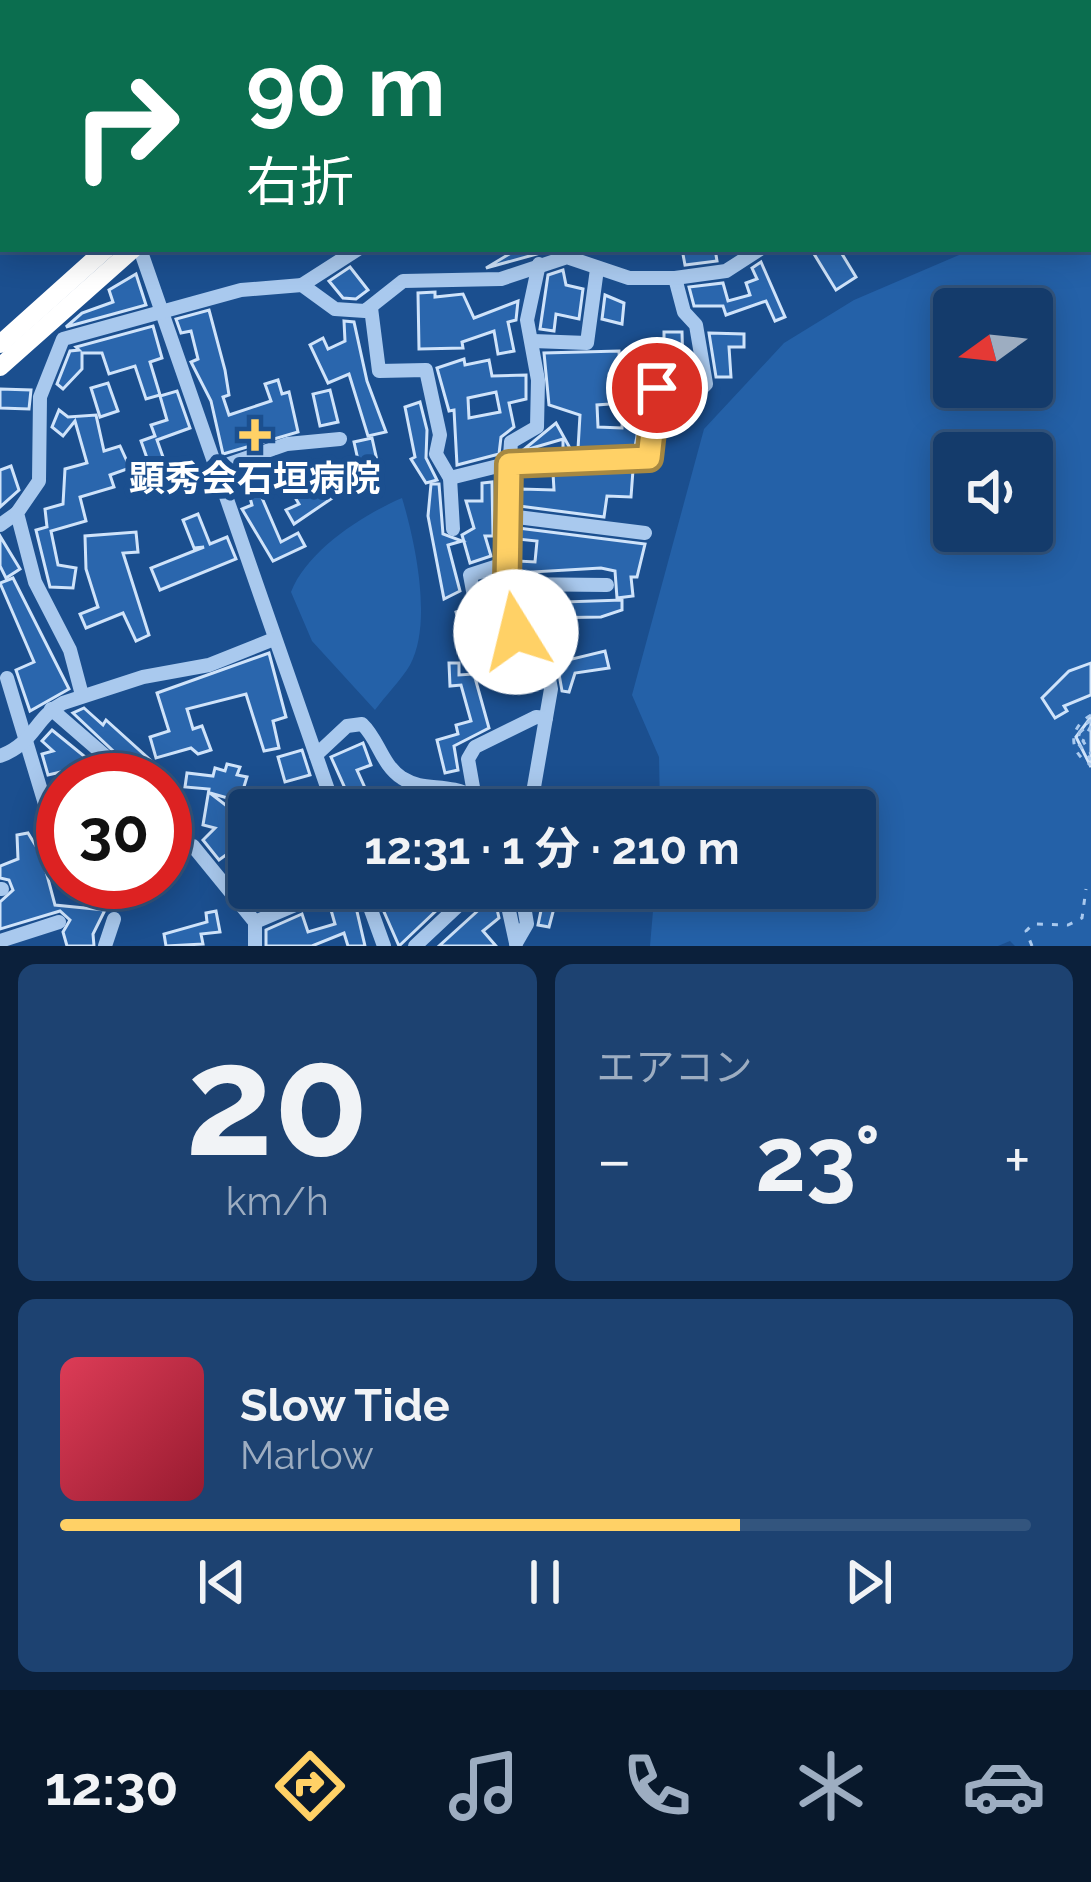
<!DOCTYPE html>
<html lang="ja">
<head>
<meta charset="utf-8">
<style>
	:root { --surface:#143b6b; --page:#1d4271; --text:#f1f3f6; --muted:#9dadc1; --line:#33557e; --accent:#ffd166 }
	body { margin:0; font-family:Raleway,"Noto Sans JP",sans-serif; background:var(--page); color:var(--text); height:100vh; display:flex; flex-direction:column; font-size:45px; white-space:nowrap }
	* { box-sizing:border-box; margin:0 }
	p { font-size:39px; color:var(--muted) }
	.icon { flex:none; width:66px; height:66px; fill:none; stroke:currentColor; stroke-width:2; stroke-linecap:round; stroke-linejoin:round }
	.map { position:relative; height:946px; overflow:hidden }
	.side { display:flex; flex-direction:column; gap:18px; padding:18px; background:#0b203b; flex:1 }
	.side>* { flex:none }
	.hud { position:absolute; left:0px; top:0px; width:1092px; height:252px; box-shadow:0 6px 30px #0003,0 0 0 3px var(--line); background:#0b6e4f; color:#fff; overflow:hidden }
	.needle { width:78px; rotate:255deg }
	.buttons { position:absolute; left:933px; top:288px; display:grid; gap:24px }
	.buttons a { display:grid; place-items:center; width:120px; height:120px; border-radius:12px; background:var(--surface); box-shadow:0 6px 30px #0003,0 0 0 3px var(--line); font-size:60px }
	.speed { position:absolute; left:36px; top:753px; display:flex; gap:24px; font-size:60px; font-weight:700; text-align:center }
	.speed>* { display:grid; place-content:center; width:156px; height:156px; border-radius:50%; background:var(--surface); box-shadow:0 6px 30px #0003,0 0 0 3px var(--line); line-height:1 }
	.speed .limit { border:18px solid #d22; background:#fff; color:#111 }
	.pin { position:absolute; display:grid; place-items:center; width:102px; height:102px; color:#fff; margin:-51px; border:6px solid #fff; border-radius:50%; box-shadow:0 3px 12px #0007 }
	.me { position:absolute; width:132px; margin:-66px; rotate:351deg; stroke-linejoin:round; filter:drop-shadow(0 0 9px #0008) }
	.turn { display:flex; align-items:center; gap:42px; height:252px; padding:0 48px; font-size:54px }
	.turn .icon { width:156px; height:156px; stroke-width:2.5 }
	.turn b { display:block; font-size:84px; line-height:102px }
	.big { font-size:90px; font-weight:700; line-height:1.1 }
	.side .card { flex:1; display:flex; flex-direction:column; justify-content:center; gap:18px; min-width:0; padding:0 42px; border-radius:18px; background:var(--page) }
	.side .dial { align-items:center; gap:0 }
	.dial b { font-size:156px; line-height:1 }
	.song { display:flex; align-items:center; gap:36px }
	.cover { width:144px; height:144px; border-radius:18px; background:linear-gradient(135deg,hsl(350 70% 55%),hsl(350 70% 35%)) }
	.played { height:12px; border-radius:6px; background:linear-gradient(90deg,var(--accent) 70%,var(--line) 70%) }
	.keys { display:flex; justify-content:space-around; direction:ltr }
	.heat { display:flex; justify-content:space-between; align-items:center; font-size:66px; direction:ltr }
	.side .tiles { flex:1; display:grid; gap:18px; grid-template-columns:1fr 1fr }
	.card:last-child { grid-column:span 2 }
	.trip { position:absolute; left:228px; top:789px; width:648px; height:120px; border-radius:12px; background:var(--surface); box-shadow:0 6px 30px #0003,0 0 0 3px var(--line); font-weight:700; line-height:120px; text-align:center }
	.menu { display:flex; height:192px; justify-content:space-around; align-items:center; background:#08182b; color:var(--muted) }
	.menu .icon { width:84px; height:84px }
	.menu .selected { color:var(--accent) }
	.menu b { font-size:54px; color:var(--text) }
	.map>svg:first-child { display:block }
</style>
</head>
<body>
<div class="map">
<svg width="1091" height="946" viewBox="0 0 1091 946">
	<rect width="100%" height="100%" fill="#1b4f8f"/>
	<g fill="#2461a8" fill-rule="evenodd">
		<path d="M1091,235V946H1015L1010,941L998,946H650L655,888H855V810H660L659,757L632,695L704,429L784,343L854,300L959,255L1089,249ZM954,309H1032V387H954ZM954,453H1032V531H954Z"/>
		<path d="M402,498C415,541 433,623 410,665C401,680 386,695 375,710L312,641L291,592C307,551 362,515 402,498Z"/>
	</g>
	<g fill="#2a66ad" stroke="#cfe3fa" stroke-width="3" fill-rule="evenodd">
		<path d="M506,249H555L486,268L511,253Z"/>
		<path d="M682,249H715L717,261L685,265Z"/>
		<path d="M811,249H839L856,277L836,290Z"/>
		<path d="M761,262L785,317L775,321L766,301L726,315L723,306H694L689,287L723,283L728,301L750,295L746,283L757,279L752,268Z"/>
		<path d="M350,267L368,290L356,299L343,298L329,281Z"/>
		<path d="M563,270L566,285L583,289L579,319L556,314L554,331L540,329L548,275Z"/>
		<path d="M136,274L146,305L66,327L82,313L113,302L109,290Z"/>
		<path d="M435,292V297L463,294L474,318L518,301L516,320L508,322L514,351L498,354L494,331L462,342L463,348L419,349L418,293Z"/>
		<path d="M605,295L624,303L622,324L602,319Z"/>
		<path d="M209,310L225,370L229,395L223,397L229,415L271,401L265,384L278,380L282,394L289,392L298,432L223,454L211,401L191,362L198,359L191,331L181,333L176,319Z"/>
		<path d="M344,321L354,322L367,381L386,432L368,436L349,374L328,383L310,345L323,338L328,349L345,341Z"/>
		<path d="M153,326L162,358L150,362L160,395L146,399L135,366L109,374L102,353H82V369L63,389L57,384L70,351L79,350L76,347Z"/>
		<path d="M664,332H682L683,370L692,371L694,379L664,377Z"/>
		<path d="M709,333L744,334V347H729L731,377H716Z"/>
		<path d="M619,351L620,373L608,374L645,390L635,447L578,449L580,415L549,405L544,353ZM623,403L622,428L598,427L597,405Z"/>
		<path d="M464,359L465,365L489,360L492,376L526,375V399L509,403L514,427L501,437L499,454L457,465L454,410L449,411L437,368ZM496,392L500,412L469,418L468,398Z"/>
		<path d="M108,383L118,411L100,417L91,388Z"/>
		<path d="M0,389L31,390L29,409L0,408Z"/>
		<path d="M330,390L338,422L320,426L313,394Z"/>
		<path d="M177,391L190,428L157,440L163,457L148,461L141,441L155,436L151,425L167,420L160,396Z"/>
		<path d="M420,402L427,430L426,458L437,480L426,483L411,459L415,457L405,407Z"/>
		<path d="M59,410L68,417L96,415L104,451L120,446L130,468L110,475L114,487L80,497L86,521L51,531L58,565L76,568L73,588L50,587L36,530L47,527L45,509L63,504L65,469L87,463L75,421L63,436L52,427Z"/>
		<path d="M556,423L571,450H563V439L522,451Z"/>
		<path d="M372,438L380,474L362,478L354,442Z"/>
		<path d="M333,459L350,486L294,524L286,510L299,504L279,471L293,463L308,485L324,475L319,467Z"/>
		<path d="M11,466L19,490L0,507V470Z"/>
		<path d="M633,470L631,497L607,496L604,517L519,506L521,489L554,490L553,473Z"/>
		<path d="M492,482L493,536H485L491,556L470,563L462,535L474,528L466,501H482V483Z"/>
		<path d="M431,484H439L443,534L462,541L448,545L460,591L444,599L428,516Z"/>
		<path d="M259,491L281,542L298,533L305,546L273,561L242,509L252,505L249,494Z"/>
		<path d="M198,514L210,544L227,537L236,559L160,590L151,568L204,547L194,548L183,520Z"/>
		<path d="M518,528L645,544L637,577H631L633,596L617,598L615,571L601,568L516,573L518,561L535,562L537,541L517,539Z"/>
		<path d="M136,532L138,552L123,553L149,635L136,641L123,613L86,628L80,614L98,607L86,569L85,536Z"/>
		<path d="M0,536L20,569L6,578L0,566Z"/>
		<path d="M13,578L69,689L30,711L16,670L34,662L0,583Z"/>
		<path d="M523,595L535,596V603L622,600V610L601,617L542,618L545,641L538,642L521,612Z"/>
		<path d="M465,609L467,618L488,615L490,647L482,649L477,632L462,636L456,612Z"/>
		<path d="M557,641L560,662L605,651L609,668L575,673L569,692L562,691L559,674L540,644Z"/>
		<path d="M269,653L286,717L273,721L279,748L264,751L246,694L187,709L193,729L202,726L211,750L198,754L191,748L156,758L150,737L169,731L157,693Z"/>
		<path d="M449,663H459V675L474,674L489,728L454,746L458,770L445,773L437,740L458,734L456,725L471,721L461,685L450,686Z"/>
		<path d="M1091,663V695L1064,706L1067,711L1055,718L1042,698L1069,671Z"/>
		<path d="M84,708L103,725L106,720L158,767L144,780L73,713Z"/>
		<path d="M1091,717V767L1076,737Z"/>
		<path d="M52,730L95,765L81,780H63L74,769L48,775L42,754L53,751L42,741Z"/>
		<path d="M363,743L371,765L357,770L370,799L353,806L331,757Z"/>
		<path d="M302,750L310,775L285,782L278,757Z"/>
		<path d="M227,764L240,767L237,775L247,777L243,790L255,793L252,805L210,793L249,823L237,847L219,860L203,840L215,828L203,825L209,789L185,787L187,773L213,776L215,768L225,771Z"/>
		<path d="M28,833L42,856L55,905L105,910L93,934L94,946H67L63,932L70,920L60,911L0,929V902L13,890L9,880L0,878V866L18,859L17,835Z"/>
		<path d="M412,888H460L399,946L381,905Z"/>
		<path d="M621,888L623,899L554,908L549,927L538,925L543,901L577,890Z"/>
		<path d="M352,890L365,946H348L344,933L312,946H266V930L302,914L308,932L335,924L329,903Z"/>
		<path d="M494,896L499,918L483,931L496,946H439Z"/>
		<path d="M216,911L220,932L201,934L203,944L166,946L164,934L207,922L206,913Z"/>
	</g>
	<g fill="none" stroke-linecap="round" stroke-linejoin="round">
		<g stroke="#a9c9ee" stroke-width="3" stroke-dasharray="6 9" stroke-linecap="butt">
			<path d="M1091,715C1068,728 1068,752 1091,765"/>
			<path d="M1091,720L1081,728L1077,742L1091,760"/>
			<path d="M1091,726L1083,741L1091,754"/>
			<path d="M1079,733L1091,723"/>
			<path d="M1032,946L1026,931L1033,924L1068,925L1082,918L1086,889"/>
		</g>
		<g stroke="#a9c9ee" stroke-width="14">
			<path d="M117,0L118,3"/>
			<path d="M397,0V3"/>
			<path d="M552,0V3"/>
			<path d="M902,0L905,3"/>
			<path d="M674,3L678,0"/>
			<path d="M990,3L994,0"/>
			<path d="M0,194L3,195"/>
			<path d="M140,249L335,810"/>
			<path d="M302,285L358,249"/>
			<path d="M371,308L379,371L426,370L440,435L436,454L450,478L510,463L649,458L657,388L699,391L706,384L696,325L684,312L675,278"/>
			<path d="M533,341L587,343L597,269"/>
			<path d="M214,469L287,444L340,439"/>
			<path d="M450,478L453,529"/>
			<path d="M509,516L645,533"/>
			<path d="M0,525L17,513"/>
			<path d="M507,563L470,575L476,607L508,598"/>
			<path d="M507,584L607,585"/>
			<path d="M7,678L58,847"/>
			<path d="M82,695L70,650L35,582L17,513L39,481L40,397L63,339L241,290L302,285L335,309L365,311L403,281L501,279L567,257L629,278H675L726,271L760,249"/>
			<path d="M51,709L133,780"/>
			<path d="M316,755L347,726L362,724C379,740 381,764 402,778C426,793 446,781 475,798"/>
			<path d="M0,756C35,743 35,717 63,703L143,677L209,665L274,639"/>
			<path d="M477,810L468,759L475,747L536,717L546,718"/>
			<path d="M530,810L551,689C547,659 517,644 510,615C498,569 508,490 511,442L537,427L538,380L527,320L539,264"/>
			<path d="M193,846L255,922"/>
			<path d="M363,888L384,946"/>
			<path d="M504,888L516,943"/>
			<path d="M0,889H2"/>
			<path d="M367,901L386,888"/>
			<path d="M0,941L59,922"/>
			<path d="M516,943L527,924L521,888"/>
			<path d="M105,946L114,919"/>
			<path d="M255,946V922L335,888"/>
			<path d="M415,946L477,888"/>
		</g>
		<g stroke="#fff" stroke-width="18">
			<path d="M258,3L259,0"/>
			<path d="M274,3L275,0"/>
			<path d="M0,344L106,249"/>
			<path d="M0,367L133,249"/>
		</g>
	</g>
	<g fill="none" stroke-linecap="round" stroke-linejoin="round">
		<defs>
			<path id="route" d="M516,632L507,584L509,464L649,458L657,388"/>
		</defs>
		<use href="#route" stroke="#a68842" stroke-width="30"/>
		<use href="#route" stroke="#ffd166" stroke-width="21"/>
	</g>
	<path fill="#ffd166" stroke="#1b4f8f" stroke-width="4.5" d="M249 417h12v12h12v12h-12v12h-12v-12h-12v-12h12z"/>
	<g text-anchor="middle" stroke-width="12" stroke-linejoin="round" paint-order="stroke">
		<g font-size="36" font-weight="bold" fill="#fff" stroke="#1b4f8f">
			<text x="255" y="491">顕秀会石垣病院</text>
		</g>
	</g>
</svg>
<div class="buttons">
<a><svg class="needle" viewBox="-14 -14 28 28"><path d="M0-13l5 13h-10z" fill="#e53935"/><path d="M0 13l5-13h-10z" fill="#9dadc1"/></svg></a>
<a><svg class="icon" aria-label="sound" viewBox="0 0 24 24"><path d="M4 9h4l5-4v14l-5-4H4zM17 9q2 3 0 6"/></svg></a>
</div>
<div class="speed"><div class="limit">30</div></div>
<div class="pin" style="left:657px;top:388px;background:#d93025"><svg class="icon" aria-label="arrive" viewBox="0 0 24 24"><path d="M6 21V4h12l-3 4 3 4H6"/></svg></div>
<svg class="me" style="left:516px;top:632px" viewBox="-20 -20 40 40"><circle r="19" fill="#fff"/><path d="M0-13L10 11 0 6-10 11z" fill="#ffd166"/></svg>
<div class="trip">12:31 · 1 分 · 210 m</div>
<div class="hud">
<div class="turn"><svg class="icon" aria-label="right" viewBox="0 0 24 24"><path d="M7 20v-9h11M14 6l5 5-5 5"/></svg><div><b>90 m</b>右折</div></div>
</div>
</div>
<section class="side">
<div class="tiles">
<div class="card dial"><b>20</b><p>km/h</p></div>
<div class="card"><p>エアコン</p>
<div class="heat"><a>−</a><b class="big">23°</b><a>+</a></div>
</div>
<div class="card">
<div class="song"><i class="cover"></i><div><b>Slow Tide</b><p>Marlow</p></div></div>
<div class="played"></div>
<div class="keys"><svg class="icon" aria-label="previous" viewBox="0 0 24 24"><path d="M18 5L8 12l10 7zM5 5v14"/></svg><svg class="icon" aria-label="pause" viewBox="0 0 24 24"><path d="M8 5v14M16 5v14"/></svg><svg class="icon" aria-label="next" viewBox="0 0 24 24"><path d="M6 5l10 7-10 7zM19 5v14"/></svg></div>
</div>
</div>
</section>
<nav class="menu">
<b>12:30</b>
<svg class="icon selected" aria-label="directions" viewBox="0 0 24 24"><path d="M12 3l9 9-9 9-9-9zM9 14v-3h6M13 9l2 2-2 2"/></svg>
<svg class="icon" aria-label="music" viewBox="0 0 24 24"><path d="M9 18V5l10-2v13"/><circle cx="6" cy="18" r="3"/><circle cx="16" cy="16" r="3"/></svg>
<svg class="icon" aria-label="phone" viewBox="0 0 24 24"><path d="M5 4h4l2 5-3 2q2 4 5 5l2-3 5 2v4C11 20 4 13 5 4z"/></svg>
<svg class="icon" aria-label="climate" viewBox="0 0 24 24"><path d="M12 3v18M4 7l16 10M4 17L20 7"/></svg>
<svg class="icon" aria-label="car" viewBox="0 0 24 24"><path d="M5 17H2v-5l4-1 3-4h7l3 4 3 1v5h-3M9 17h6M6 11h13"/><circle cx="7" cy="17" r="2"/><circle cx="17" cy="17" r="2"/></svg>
</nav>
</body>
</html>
